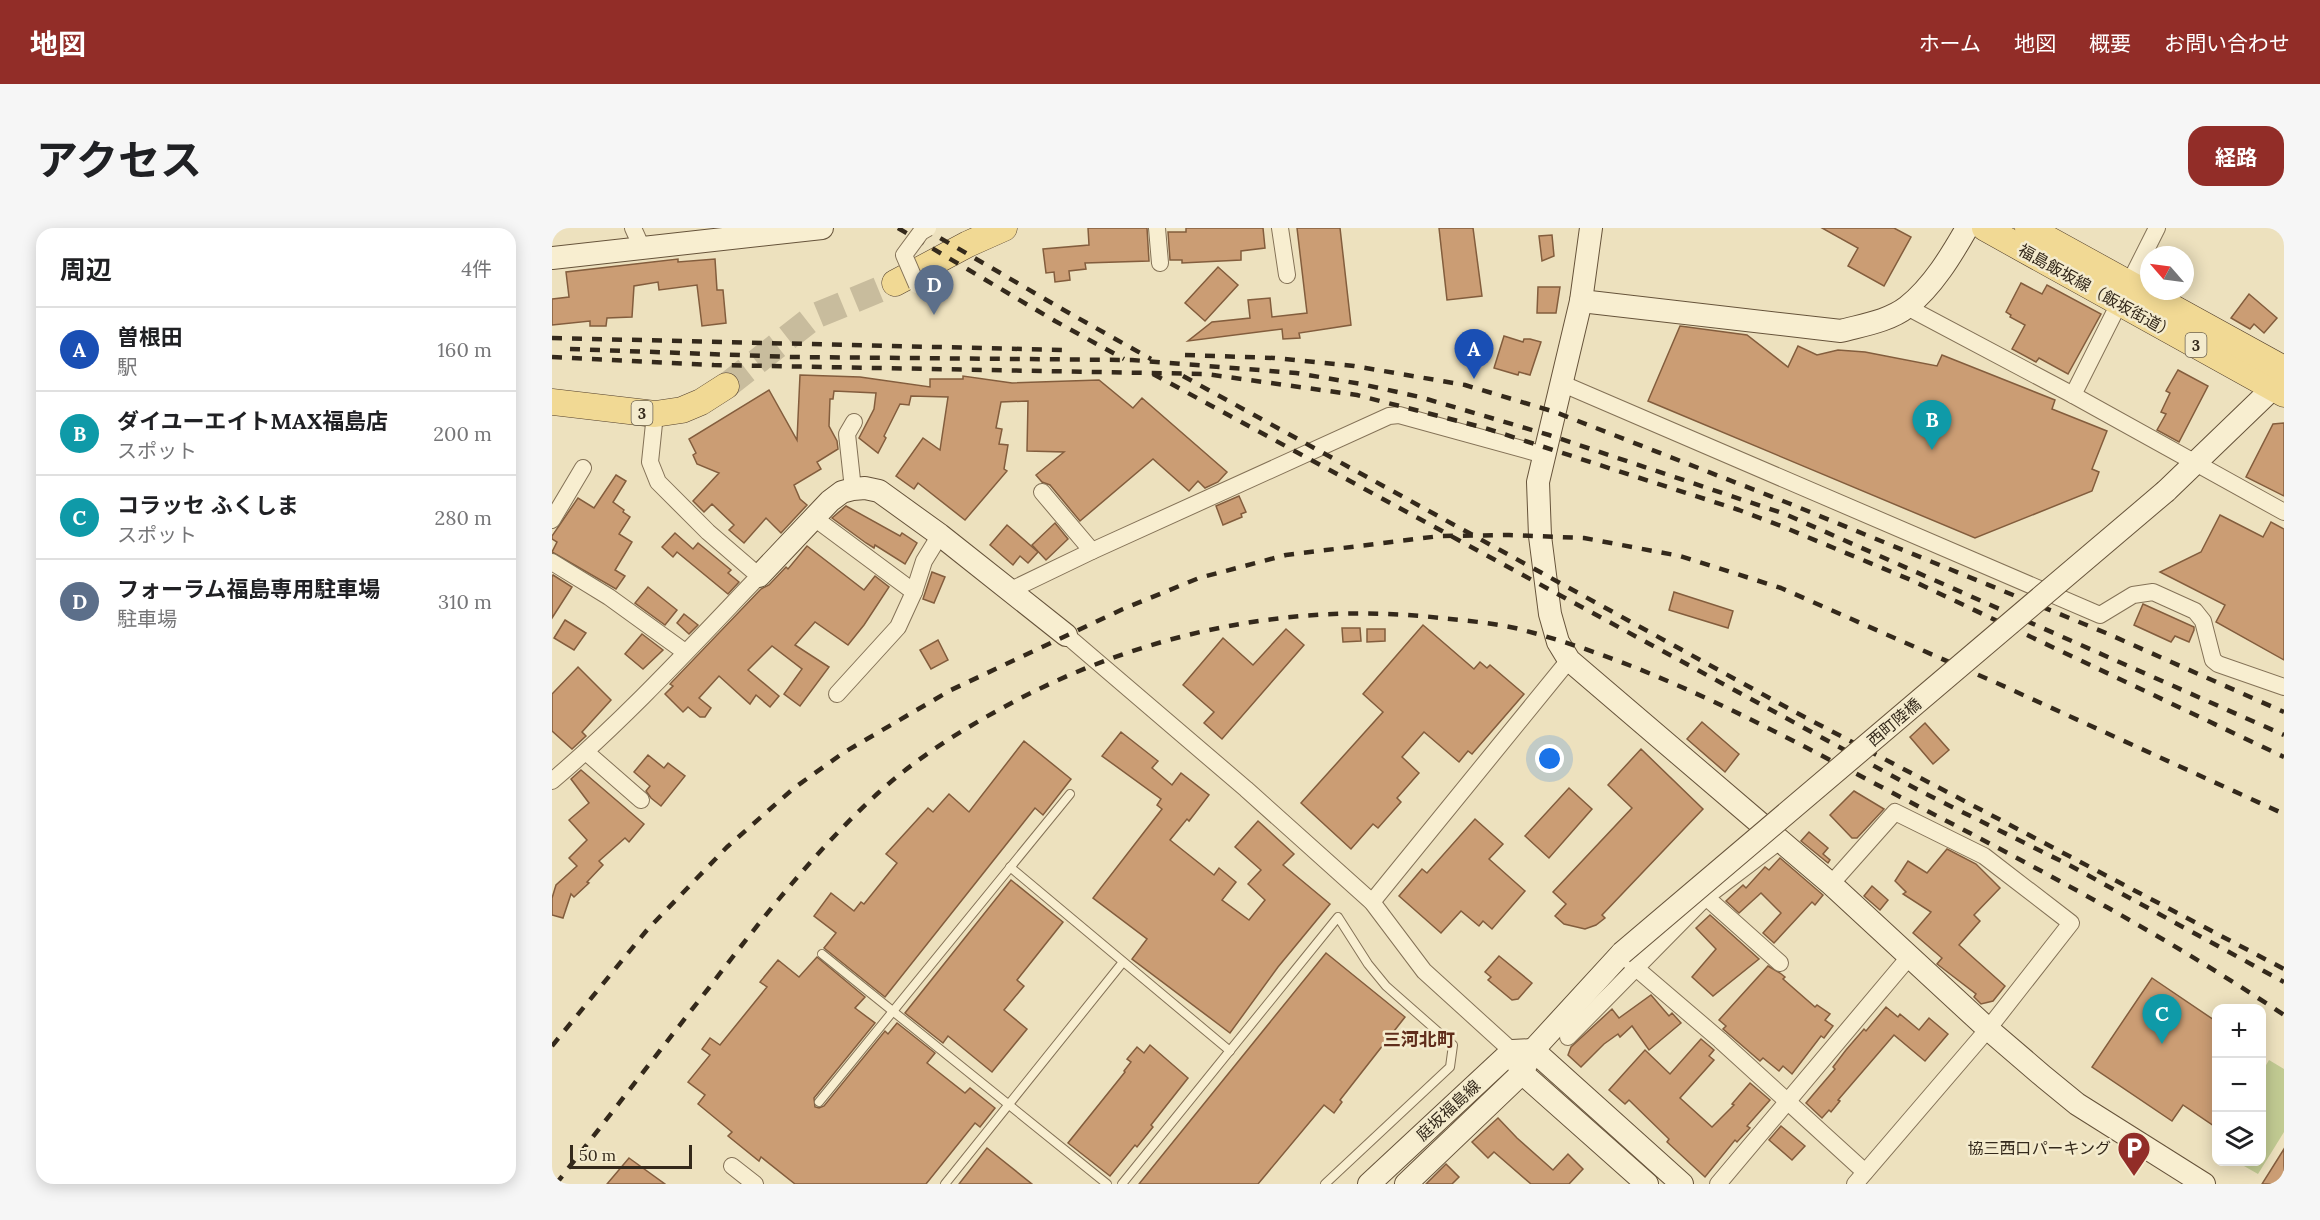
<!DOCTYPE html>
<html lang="ja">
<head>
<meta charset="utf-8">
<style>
	:root { --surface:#fff; --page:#f6f6f6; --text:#202124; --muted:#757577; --line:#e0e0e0; --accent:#922d28 }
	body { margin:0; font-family:Lora,"Noto Sans JP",serif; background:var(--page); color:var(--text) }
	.controls { position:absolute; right:18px; bottom:18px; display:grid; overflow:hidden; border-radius:12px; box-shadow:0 3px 15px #0003 }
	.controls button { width:54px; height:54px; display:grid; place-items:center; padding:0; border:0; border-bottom:2px solid var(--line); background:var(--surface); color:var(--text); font:30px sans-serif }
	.compass { position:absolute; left:1588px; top:18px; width:54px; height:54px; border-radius:50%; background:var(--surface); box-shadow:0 3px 15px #0003; rotate:298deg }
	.scale { position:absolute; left:18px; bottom:15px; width:122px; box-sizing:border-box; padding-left:6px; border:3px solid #34291b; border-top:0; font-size:16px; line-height:21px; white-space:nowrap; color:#34291b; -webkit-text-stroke:4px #f4ebcd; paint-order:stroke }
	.you { position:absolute; left:998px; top:531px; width:21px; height:21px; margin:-15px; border:4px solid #fff; border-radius:50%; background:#1a73e8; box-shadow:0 0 0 9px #1a73e833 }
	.badge { display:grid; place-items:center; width:39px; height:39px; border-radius:50%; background:var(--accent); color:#fff; font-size:20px; font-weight:700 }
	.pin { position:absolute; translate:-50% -50px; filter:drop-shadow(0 2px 3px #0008) }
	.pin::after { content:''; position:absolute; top:32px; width:21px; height:18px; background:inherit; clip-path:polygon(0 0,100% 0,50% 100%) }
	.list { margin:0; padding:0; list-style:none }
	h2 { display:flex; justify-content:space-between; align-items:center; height:78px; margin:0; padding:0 24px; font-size:26px }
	h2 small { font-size:20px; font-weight:400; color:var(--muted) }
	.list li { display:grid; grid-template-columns:39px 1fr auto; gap:18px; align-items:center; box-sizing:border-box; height:84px; padding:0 24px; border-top:2px solid var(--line) }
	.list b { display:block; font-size:22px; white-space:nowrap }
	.list p { margin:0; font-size:20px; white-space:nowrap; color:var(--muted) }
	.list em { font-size:20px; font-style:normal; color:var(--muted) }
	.icon { flex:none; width:33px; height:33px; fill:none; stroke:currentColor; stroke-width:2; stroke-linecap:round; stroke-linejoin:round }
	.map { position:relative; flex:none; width:1732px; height:956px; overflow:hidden; border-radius:18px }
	header { display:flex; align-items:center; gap:36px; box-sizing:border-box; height:84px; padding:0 30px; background:var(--accent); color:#fff }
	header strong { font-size:28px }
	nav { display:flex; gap:33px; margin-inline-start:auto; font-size:21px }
	.intro { display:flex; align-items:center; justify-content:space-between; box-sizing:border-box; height:144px; padding:0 36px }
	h1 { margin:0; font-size:42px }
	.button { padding:15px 27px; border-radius:18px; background:var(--accent); color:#fff; font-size:21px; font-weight:700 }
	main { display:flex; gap:36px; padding:0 36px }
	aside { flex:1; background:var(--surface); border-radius:18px; box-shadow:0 3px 15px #0003 }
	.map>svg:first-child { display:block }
	.green { fill:#c1ca92 }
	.building { fill:#cb9d74; stroke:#835d3d; stroke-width:1.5 }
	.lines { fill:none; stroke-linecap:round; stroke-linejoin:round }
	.primary-tunnel { stroke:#c8bc9d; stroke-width:26; stroke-dasharray:26 13; stroke-linecap:butt }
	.lane-casing { stroke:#847257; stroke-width:10 }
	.street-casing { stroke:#847257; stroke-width:18 }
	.secondary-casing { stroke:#66533a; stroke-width:24 }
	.primary-casing { stroke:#523f2c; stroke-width:27 }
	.lane { stroke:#f8eed0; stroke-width:8 }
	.street { stroke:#f8eed0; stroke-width:16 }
	.secondary { stroke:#f8eed0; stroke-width:22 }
	.primary { stroke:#f1d994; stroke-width:26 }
	.rail { stroke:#34291b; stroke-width:4.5; stroke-dasharray:10 10; stroke-linecap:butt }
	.street-bridge-casing { stroke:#847257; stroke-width:18; stroke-linecap:butt }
	.secondary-bridge-casing { stroke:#66533a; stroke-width:24; stroke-linecap:butt }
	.street-bridge { stroke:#f8eed0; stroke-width:16 }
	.secondary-bridge { stroke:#f8eed0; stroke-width:22 }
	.labels { text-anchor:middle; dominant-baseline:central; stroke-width:5; stroke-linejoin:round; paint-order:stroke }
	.shield { fill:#f4ebcd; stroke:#6e6350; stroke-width:1.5 }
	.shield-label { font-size:15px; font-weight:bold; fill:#34291b }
	.street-label { font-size:16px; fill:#34291b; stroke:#f4ebcd }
	.poi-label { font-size:16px; fill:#34291b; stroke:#f4ebcd; text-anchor:end }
	.neighbourhood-label { font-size:18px; font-weight:bold; fill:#602d1b; stroke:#f4ebcd }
</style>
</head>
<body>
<header>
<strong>地図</strong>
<nav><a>ホーム</a><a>地図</a><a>概要</a><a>お問い合わせ</a></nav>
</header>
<div class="intro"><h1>アクセス</h1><a class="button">経路</a></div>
<main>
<aside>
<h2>周辺<small>4件</small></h2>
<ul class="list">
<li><span class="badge" style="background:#1a4fb4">A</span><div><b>曽根田</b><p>駅</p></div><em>160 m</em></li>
<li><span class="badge" style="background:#0f9aa8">B</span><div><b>ダイユーエイトMAX福島店</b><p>スポット</p></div><em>200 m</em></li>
<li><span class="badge" style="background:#0f9aa8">C</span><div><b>コラッセ ふくしま</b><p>スポット</p></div><em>280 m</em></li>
<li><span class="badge" style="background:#5c6f8a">D</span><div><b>フォーラム福島専用駐車場</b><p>駐車場</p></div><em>310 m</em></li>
</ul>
</aside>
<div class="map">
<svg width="1732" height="956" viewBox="0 0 1732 956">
	<rect width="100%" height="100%" fill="#ede1be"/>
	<!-- green -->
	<polygon class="green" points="1717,832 1732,841 1732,904 1706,946 1685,934 1710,934 1710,844"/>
	<!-- building -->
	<g class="building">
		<polygon points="536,0 595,0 597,33 533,35 534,41 517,43 518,52 503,54 502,44 494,45 491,21 537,17"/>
		<polygon points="634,0 711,0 713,20 689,23 689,32 630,35 630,32 618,32 616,4 634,4"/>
		<polygon points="745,0 788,0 799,97 747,105 748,110 731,111 730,101 636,113 660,94 698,90 696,72 718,70 720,89 755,85"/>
		<polygon points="887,0 921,0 930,68 895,72"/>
		<polygon points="1270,0 1342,0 1359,9 1332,58 1296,38 1306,20"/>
		<polygon points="1000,7 1002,28 990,33 987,8"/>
		<polygon points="126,31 126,34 163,31 165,62 171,62 174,95 150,98 145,57 107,62 106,54 82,58 80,89 55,90 54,98 38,98 38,93 0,97 0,71 17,69 14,44"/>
		<polygon points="666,39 686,57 653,93 633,75"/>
		<polygon points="1469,55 1490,66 1495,57 1549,86 1516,146 1487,130 1484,134 1460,121 1473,97 1458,89 1459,87 1454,84"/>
		<polygon points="986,59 1008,59 1004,85 985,85"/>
		<polygon points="1697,66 1725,90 1712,105 1702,96 1698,101 1679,90"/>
		<polygon points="1128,98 1195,107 1236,139 1246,118 1265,127 1286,122 1313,124 1385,138 1390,127 1503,172 1500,181 1555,203 1540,241 1547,244 1540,263 1423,310 1096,173"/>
		<polygon points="952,108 971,114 972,111 978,111 989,114 978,147 967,144 966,147 942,140"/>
		<polygon points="1626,142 1656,158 1627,214 1605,202 1614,186 1609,184 1618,165 1614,163"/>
		<polygon points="248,147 308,149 378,159 378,151 411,151 411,148 460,155 547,152 581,180 590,170 675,244 666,254 653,260 646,253 637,263 601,231 528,293 498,257 490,254 484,247 512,224 475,223 476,173 449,174 444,200 450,201 447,216 456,217 452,241 455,243 413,292 366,255 362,261 344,248 371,210 388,222 396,169 359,168 357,177 348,176 332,208 334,210 326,225 307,210 322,181 324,165 282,163 281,171 278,171 277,198 285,213 286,221 265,234 269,241 242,257 248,271 255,277 229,305 214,290 192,315 177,302 182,297 160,276 152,284 141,273 167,245 145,236 141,227 144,225 137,211 217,162 245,212"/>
		<polygon points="1732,195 1732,268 1694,249 1721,196"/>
		<polygon points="64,247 74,253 61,274 72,282 71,284 78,289 67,306 80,314 63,342 73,348 64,361 0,324 5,314 0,311 0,308 26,270 42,280"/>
		<polygon points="687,268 694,284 689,286 690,289 671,297 664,278"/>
		<polygon points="294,278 348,308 350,305 365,315 353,336 323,317 322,320 314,315 280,290"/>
		<polygon points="1668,287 1711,309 1719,294 1732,301 1732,432 1664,394 1673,377 1608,344 1649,324"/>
		<polygon points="503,295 516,311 494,332 480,317"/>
		<polygon points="455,297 486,324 476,335 468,328 461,337 438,317"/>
		<polygon points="123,305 141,321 146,315 179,342 176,345 187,354 176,366 125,324 121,329 110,319"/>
		<polygon points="255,318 312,362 323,348 337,359 312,397 296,417 263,394 243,417 277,439 248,478 232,466 250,441 220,418 196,442 227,468 218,479 204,467 198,476 167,448 147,470 159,480 153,489 148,489 136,479 131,484 113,466 121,458 118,456 209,361 217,357 234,339 236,341"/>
		<polygon points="380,344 393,349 382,375 371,371"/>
		<polygon points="1,347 20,359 0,390 0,349"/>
		<polygon points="96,359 125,382 113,397 83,375"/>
		<polygon points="1122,364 1181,383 1176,400 1117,382"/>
		<polygon points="1591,376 1642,399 1642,402 1637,414 1623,408 1619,414 1582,397"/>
		<polygon points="132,386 146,397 137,406 125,395"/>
		<polygon points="13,392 34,405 22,422 2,410"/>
		<polygon points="871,397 922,441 928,434 935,440 938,437 972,466 920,526 916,523 907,534 872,504 850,529 867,545 845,570 849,574 826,600 821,596 799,621 749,575 831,484 811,466"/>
		<polygon points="790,400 808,400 809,413 791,414"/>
		<polygon points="734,401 752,417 670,511 652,495 662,484 631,457 671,410 701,437"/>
		<polygon points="815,401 833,401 833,413 815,414"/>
		<polygon points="90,406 111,422 91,441 73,426"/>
		<polygon points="386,412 396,432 379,441 368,422"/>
		<polygon points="26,439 59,472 30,504 34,508 20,521 0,503 0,466"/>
		<polygon points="1150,494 1187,526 1173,544 1135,511"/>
		<polygon points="1373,495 1397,522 1381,536 1358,509"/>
		<polygon points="569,504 606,533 600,540 620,557 629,545 657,567 637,593 635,591 618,612 662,647 667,640 684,654 670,672 697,692 713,672 696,656 709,642 683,619 706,593 742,626 731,637 778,676 726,739 678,805 580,731 595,711 541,670 610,581 605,577 609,571 550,528"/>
		<polygon points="472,513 519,551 491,587 483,580 333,769 272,720 284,705 262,688 279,665 302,683 309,674 312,676 345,635 334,626 376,580 381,584 397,566 417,584"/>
		<polygon points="1089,521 1151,581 1050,687 1053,690 1044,697 1033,701 1012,696 1003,688 1014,676 1001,664 1080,580 1056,557"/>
		<polygon points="96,527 112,540 116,535 133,548 109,578 99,570 94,563 98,558 82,544"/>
		<polygon points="29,542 92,596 77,614 73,610 47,633 51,637 35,654 37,655 22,669 19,666 11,690 0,687 0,670 4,657 25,638 17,630 35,612 17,592 37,575 19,551"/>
		<polygon points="1017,560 1040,581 997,630 973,608"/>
		<polygon points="1302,563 1332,581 1305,610 1300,610 1278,587"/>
		<polygon points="923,591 951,616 937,631 973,663 940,701 931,693 927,698 909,683 889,705 847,668 870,641 875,645"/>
		<polygon points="1257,604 1276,620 1271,626 1278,632 1276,635 1249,613"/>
		<polygon points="1395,621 1424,636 1448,660 1422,687 1428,693 1407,717 1453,758 1441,773 1429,776 1422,769 1424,766 1385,736 1390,730 1361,705 1379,684 1351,666 1354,664 1343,653 1356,633 1375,645"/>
		<polygon points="1228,630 1271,667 1263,677 1260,674 1222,715 1211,705 1229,685 1209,665 1187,685 1174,673 1191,657 1194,660 1213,639 1217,642"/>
		<polygon points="459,652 511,694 465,752 472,758 452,782 475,801 440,844 396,808 391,815 353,785"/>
		<polygon points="1320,658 1336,672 1328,682 1312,668"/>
		<polygon points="1158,687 1207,731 1161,768 1140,749 1164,721 1144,700"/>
		<polygon points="774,725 853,789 788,872 790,874 782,885 772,877 706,956 587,956"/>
		<polygon points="947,728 980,755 966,771 960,772 936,752 939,749 933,744"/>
		<polygon points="265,729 313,769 303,780 323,795 262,870 263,879 267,880 272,878 333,803 336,806 345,795 383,825 375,835 413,865 418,860 443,880 428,899 423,895 374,956 243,956 209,929 207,933 176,908 180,904 146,876 153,867 136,854 158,827 150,821 158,810 168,817 215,759 208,754 226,732 247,749"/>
		<polygon points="1216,738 1228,745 1233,749 1231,751 1263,779 1265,777 1278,786 1273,792 1281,798 1272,810 1269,808 1240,846 1231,838 1227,843 1211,830 1208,833 1171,801 1174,798 1167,792"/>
		<polygon points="1600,750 1665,794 1665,900 1631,877 1620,893 1540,839"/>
		<polygon points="1099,767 1117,788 1120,785 1129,795 1097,822 1080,798 1068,809 1066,806 1052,816 1029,839 1016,827 1019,819 1060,781 1067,790"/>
		<polygon points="1334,779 1346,789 1348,786 1367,802 1377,790 1396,806 1373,833 1342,807 1286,872 1288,873 1279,884 1277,882 1270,890 1254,875 1283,841 1281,839 1294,822 1312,801 1314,803"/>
		<polygon points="1149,811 1162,822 1157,828 1162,832 1128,870 1160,899 1182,877 1180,876 1198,855 1218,872 1195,898 1198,900 1185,914 1183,912 1153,949 1115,914 1117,911 1077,872 1073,876 1057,862 1093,822 1118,846"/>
		<polygon points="598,817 636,850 599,897 601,899 585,919 583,917 558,948 516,915 573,844 572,843 579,834 575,831 585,819 592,825"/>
		<polygon points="946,890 965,910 1001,942 1016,926 1031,941 1017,956 979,956 942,924 936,930 920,914"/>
		<polygon points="1229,898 1253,918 1240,932 1217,912"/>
		<polygon points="435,920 480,956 407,956"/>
		<polygon points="1732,921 1732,956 1710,956"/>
		<polygon points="77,930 113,956 55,956"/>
		<polygon points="894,936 907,949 900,956 874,956"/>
	</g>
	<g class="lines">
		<!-- primary-tunnel -->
		<polyline class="primary-tunnel" points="174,158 263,88 343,55"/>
		<defs>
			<g id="lane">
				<polyline points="458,639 678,823"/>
				<polyline points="270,726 555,956"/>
				<polyline points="267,874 518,566"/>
				<polyline points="393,956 571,734"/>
				<polyline points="570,956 786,689 816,736 834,758 901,817 898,839 773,956"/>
			</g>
			<g id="street">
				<polyline points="81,0 90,20"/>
				<polyline points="605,0 608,35"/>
				<polyline points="728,0 735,47"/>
				<polyline points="1355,79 1521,167 1732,284"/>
				<polyline points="1011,156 1548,387 1581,367 1601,364 1643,383 1651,393 1661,432 1666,436 1732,459"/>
				<polyline points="1521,167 1605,0"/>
				<polyline points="301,261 295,206 302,194"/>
				<polyline points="490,264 540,323"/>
				<polyline points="261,289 362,364"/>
				<polyline points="0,292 31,240"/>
				<polyline points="0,334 57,369 133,424"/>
				<polyline points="459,362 540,323 837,188 847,187 992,227"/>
				<polyline points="514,407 694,561 820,674 872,743 960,823"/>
				<polyline points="285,466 346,399 362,364 372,333 388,307"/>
				<polyline points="34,524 89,572"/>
				<path d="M0,553C74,490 140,418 207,348L156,304L106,254L98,234L103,186"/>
				<polyline points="1279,656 1343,584 1432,628 1519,695 1436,801 1303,956"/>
				<polyline points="1154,669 1228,735"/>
				<polyline points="820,674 1017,432"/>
				<polyline points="1070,725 1085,741 1168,812 1313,944"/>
				<polyline points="1016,809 1154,669 1229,612"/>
				<polyline points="180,938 203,956"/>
				<polyline points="1166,956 1358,728"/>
			</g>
			<g id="secondary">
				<polyline points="1039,0 1029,73 986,254 988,308 998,386 1006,414 1017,432 1279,656 1436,801 1492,849 1525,876 1652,956"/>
				<polyline points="0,30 270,0"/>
				<path d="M1029,73L1289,103C1311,97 1337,93 1355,79C1381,58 1399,28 1415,0"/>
				<polyline points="1614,263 1721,160 1728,146"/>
				<polyline points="207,348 278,273 290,264 301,261 313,260 327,263 388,307 514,407"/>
				<polyline points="981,822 1130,956"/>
				<polyline points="964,832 970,845 1095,956"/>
				<polyline points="817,956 960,823 981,822"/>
				<polyline points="854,956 970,845 981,822 1070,725"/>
			</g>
			<g id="primary">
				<polyline points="1433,0 1732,166"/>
				<polyline points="1476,0 1732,141"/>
				<polyline points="343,55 416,16 452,0"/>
				<polyline points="0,174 103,186 130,182 149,174 174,158"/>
			</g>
		</defs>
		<!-- lane casing -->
		<use href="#lane" class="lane-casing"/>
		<!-- street casing -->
		<use href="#street" class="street-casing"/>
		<!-- secondary casing -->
		<use href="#secondary" class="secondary-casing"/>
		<!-- primary casing -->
		<use href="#primary" class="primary-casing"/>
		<!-- lane -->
		<use href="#lane" class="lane"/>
		<!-- street -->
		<use href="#street" class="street"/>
		<!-- secondary -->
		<use href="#secondary" class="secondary"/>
		<!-- primary -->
		<use href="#primary" class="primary"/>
		<!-- rail -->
		<g class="rail">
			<polyline points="346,0 503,93 572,131"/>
			<polyline points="371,0 510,81 599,131"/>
			<polyline points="0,110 513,122"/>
			<polyline points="18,121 241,129 580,132 744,145 809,156 868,169 997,207 1233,286 1732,507"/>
			<polyline points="633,127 722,130 802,138 913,157 1003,184 1236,275 1554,405 1732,484"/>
			<polyline points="0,129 162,137 654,146 805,167 933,200 1187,282 1229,298 1359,352 1732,529"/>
			<polyline points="601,146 1370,564 1517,637 1732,754"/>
			<polyline points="631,148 1243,484 1732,741"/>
			<polyline points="0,818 95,702 175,619 242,560 291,525 399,462 571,381 647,350 734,327 888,308 957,307 1032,310 1128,328 1229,360 1447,456 1732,586"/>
			<path d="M4,956C55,891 105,826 156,761C208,693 262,624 325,566C360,534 401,507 443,484C578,408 734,372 889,390C916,393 945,395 971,402C1109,439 1230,507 1356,573C1484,639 1612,707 1732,787"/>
		</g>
		<defs>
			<polyline id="street-bridge" points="365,57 352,27 369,4 376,0"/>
			<polyline id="secondary-bridge" points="1070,725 1614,263"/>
		</defs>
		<!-- street-bridge casing -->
		<use href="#street-bridge" class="street-bridge-casing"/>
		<!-- secondary-bridge casing -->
		<use href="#secondary-bridge" class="secondary-bridge-casing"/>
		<!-- street-bridge -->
		<use href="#street-bridge" class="street-bridge"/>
		<!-- secondary-bridge -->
		<use href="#secondary-bridge" class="secondary-bridge"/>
	</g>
	<!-- icons -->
	<defs>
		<symbol id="parking-pin" viewBox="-11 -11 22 30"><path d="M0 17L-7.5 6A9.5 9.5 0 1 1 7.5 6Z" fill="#922d28" stroke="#f4ebcd"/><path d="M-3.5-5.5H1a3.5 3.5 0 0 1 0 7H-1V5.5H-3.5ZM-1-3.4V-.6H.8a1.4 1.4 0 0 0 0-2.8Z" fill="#fff"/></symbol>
	</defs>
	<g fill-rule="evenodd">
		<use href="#parking-pin" x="1563" y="901" width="38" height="52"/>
	</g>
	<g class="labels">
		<!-- shield labels -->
		<g class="shield">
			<rect x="1633.5" y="105" width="21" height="24" rx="4.5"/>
			<rect x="79.5" y="173" width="21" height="24" rx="4.5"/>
		</g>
		<g class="shield-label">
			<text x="1644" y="117">3</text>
			<text x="90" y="185">3</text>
		</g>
		<!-- street labels -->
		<g class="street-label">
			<text transform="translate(1545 63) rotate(29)">福島飯坂線（飯坂街道）</text>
			<text transform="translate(1342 494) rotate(-40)">西町陸橋</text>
			<text transform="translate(896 882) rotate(-43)">庭坂福島線</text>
		</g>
		<!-- poi labels -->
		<g class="poi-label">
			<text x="1559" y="920">協三西口パーキング</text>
		</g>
		<!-- neighbourhood labels -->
		<g class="neighbourhood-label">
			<text x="867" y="811">三河北町</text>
		</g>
	</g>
</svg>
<div class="controls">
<button>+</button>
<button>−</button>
<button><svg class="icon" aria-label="layers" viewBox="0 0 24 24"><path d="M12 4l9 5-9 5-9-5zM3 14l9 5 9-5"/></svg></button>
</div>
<svg class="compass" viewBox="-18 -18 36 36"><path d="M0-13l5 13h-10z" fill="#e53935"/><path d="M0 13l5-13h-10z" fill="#757577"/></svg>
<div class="scale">50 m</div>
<div class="you"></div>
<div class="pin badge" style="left:922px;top:151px;background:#1a4fb4">A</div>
<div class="pin badge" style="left:1380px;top:222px;background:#0f9aa8">B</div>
<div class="pin badge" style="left:1610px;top:816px;background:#0f9aa8">C</div>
<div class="pin badge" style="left:382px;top:87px;background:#5c6f8a">D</div>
</div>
</main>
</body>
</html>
